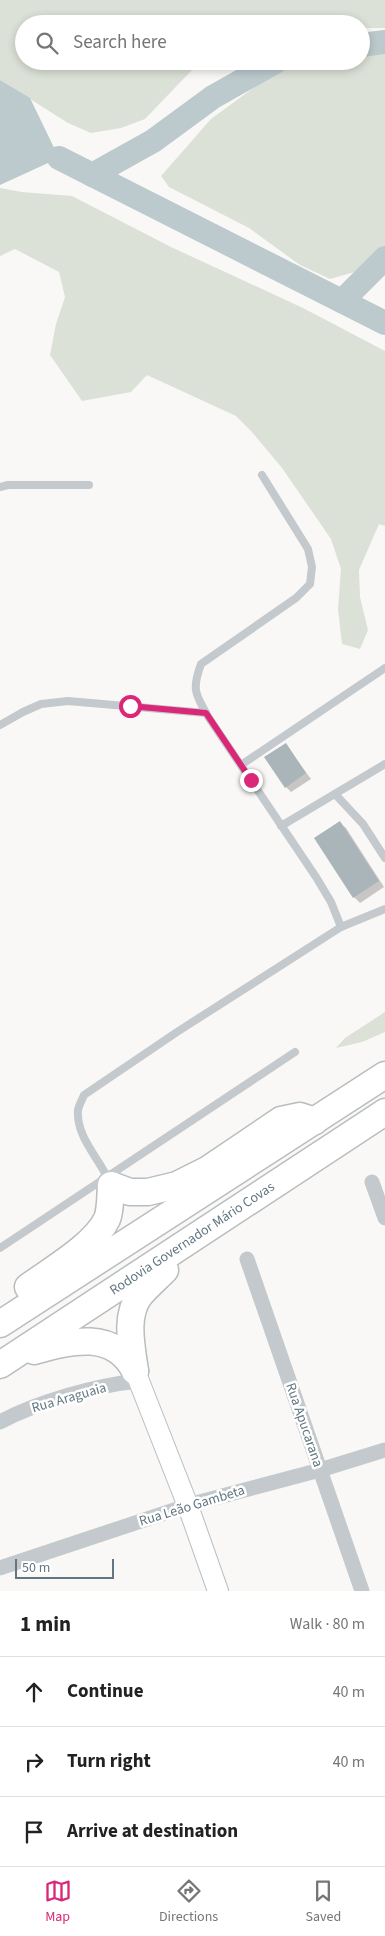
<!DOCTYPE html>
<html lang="en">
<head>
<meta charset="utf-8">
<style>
	:root { --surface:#fff; --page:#f6f6f6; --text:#222; --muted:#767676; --line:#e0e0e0; --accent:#db2777 }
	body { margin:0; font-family:"Source Sans 3",sans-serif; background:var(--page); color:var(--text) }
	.scale { position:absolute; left:15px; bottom:12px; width:99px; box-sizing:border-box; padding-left:5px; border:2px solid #627782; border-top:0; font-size:14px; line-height:18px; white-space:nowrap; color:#627782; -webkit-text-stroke:4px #fff; paint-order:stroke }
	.stop { position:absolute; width:15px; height:15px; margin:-11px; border:4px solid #db2777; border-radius:50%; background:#fff }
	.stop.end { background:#db2777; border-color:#fff; box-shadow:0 1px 5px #0008 }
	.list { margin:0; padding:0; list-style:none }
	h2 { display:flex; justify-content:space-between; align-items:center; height:65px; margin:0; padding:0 20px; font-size:21px }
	h2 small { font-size:16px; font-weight:400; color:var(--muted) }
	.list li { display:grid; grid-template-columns:32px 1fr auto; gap:15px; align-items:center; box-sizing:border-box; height:70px; padding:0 20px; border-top:1px solid var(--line) }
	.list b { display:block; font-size:19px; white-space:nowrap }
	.list em { font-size:16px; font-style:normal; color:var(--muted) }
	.icon { flex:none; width:28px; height:28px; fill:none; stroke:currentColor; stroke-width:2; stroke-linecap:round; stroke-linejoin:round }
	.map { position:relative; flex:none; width:385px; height:1591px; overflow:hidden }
	.search { position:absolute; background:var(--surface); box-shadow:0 2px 8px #0003; left:15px; right:15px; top:15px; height:55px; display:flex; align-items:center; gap:12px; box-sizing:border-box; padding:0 18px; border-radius:28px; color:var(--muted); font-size:19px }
	.sheet { height:275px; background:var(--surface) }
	nav { display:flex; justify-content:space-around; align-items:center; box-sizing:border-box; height:70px; border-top:1px solid var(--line); background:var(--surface); font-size:14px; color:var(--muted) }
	nav a { display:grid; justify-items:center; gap:2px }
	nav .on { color:var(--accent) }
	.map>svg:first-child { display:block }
	.green { fill:#dbe1d7 }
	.water { fill:#bccacd }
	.shadow { fill:#0003 }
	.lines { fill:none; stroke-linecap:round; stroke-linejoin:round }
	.river { stroke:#bccacd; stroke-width:24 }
	.building { fill:#aab5b9 }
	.secondary-casing { stroke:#b8bec2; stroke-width:22 }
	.highway-casing { stroke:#b8bdbf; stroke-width:29 }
	.lane { stroke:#c3c9cc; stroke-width:8 }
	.street { stroke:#c3c9cc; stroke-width:15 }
	.secondary { stroke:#fff; stroke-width:20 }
	.highway { stroke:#fff; stroke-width:26 }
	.route { stroke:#db2777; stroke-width:6 }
	.labels { text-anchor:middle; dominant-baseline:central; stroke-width:5; stroke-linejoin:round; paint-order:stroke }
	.street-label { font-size:14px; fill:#627782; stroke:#fff }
</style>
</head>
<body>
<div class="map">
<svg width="385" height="1591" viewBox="0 0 385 1591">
	<rect width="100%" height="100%" fill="#f9f8f6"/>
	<!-- green -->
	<g class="green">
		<polygon points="0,0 385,0 385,28 361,28 361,24 24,24 24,61 214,61 192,70 145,119 121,128 91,133 68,123 0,80"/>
		<polygon points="385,49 385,249 365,269 330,279 300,265 249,228 169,187 161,176 211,119 278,70 303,61 361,61 361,51"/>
		<polygon points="0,188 22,192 72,196 171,247 303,308 385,351 385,526 379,524 359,570 360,597 368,630 360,649 342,644 338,609 341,569 331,539 282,468 251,431 236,416 147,375 131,392 82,401 50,355 56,324 65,297 59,272 15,249 0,256"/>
		<polygon points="385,1012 385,1032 362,1042 336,1048 345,1038"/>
	</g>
	<!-- water -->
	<polygon class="water" points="0,80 30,98 59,158 0,185"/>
	<!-- shadow -->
	<g class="shadow">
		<polygon points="285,744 311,779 291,792 286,787"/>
		<polygon points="340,823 346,828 384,887 360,903 354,897"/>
	</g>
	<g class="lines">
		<!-- river -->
		<g class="river">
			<polyline points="361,45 385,42"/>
			<polyline points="59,158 385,323"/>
			<polyline points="92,175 153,141 213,97 277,61"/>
			<polyline points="342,301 385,258"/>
		</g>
	</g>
	<!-- building -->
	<g class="building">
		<polygon points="286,743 306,773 285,788 264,757"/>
		<polygon points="340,821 379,881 353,898 314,838"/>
	</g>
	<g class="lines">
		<defs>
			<polyline id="secondary" points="135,1371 188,1506 218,1591"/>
			<g id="highway">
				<path d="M28,1287C51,1270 95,1245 107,1219C111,1209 110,1196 111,1185L130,1192H148L177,1185L207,1170L281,1120L300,1116L315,1121"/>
				<polyline points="0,1324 385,1075"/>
				<path d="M34,1351C70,1341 114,1329 135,1371"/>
				<path id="s1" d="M0,1365L385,1112"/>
				<path d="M135,1371C132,1348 124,1316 140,1295C148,1286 157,1278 165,1270"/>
			</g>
		</defs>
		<!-- secondary casing -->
		<use href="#secondary" class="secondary-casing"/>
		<!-- highway casing -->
		<use href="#highway" class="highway-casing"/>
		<!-- lane -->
		<g class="lane">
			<polyline points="0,487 8,485 89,485"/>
			<polyline points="0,725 23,712 41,704 68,701 206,713"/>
			<polyline points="241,765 385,668"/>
			<polyline points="335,794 363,824 385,858"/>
			<polyline points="281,826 385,764"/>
			<polyline points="341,927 385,909"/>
			<path d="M109,1181C99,1158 76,1137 78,1110C79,1105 82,1100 84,1095L177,1032L341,927L331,902L316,877L209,718C196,695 191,691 201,664L296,598L310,584L312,567L308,549L262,475"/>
			<polyline points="0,1248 295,1052"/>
		</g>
		<!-- street -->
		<g class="street">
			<polyline points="372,1182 385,1218"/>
			<polyline points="247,1259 362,1591"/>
			<path d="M0,1422C37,1402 97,1385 139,1381"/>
			<polyline points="0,1568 192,1504 320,1470 385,1450"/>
		</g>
		<!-- secondary -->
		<use href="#secondary" class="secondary"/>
		<!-- highway -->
		<use href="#highway" class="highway"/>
	</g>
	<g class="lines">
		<!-- route -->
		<polyline class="route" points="130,706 206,713 251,780"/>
	</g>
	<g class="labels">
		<!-- street labels -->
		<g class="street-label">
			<text stroke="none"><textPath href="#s1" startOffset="230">Rodovia Governador Mário Covas</textPath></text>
			<text transform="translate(69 1398) rotate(-16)">Rua Araguaia</text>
			<text transform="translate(304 1425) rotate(71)">Rua Apucarana</text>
			<text transform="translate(192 1506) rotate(-17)">Rua Leão Gambeta</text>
		</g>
	</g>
</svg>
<div class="scale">50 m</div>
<div class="stop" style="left:130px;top:706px"></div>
<div class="stop end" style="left:251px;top:780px"></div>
<div class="search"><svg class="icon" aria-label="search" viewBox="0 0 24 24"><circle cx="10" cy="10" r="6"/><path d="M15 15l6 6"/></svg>Search here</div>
</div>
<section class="sheet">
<h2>1 min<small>Walk · 80 m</small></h2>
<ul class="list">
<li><svg class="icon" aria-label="ahead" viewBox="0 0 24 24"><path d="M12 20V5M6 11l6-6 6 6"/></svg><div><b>Continue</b></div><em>40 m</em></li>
<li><svg class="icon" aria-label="right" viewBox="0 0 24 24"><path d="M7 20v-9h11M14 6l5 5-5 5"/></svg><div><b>Turn right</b></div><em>40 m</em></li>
<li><svg class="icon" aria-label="arrive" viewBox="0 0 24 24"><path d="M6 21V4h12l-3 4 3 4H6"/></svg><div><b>Arrive at destination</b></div></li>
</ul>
</section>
<nav>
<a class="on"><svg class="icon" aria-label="map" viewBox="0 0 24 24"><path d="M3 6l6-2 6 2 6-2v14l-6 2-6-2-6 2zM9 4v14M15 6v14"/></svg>Map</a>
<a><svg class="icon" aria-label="directions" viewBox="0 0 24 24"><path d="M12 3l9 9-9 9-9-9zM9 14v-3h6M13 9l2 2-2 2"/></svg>Directions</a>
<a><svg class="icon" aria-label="saved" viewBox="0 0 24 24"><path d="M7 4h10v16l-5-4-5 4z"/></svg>Saved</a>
</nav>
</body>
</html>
